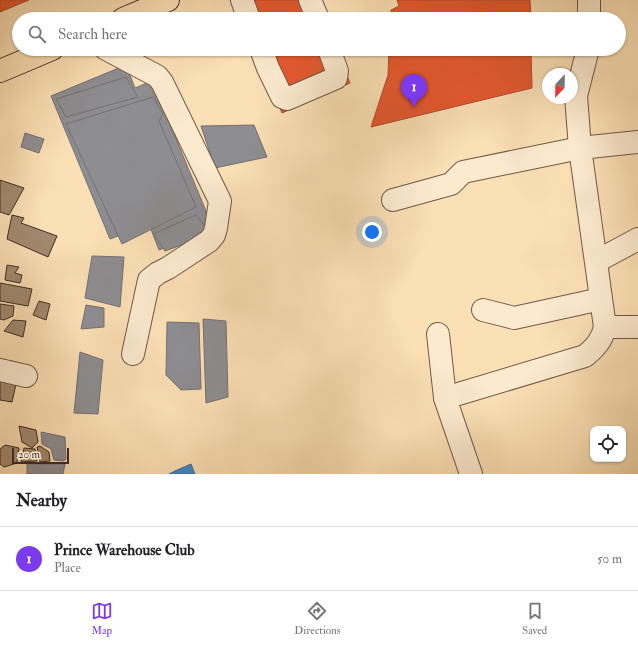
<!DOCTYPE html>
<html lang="en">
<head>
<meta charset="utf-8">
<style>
	:root { --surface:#fff; --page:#f6f6f6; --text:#202124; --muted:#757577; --line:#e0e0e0; --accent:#7c3aed }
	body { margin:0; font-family:"IM FELL Double Pica",serif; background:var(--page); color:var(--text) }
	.controls { position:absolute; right:12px; bottom:12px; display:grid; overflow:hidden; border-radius:8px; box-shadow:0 1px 3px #0004 }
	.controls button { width:36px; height:36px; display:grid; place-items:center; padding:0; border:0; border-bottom:1px solid var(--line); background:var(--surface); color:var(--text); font:20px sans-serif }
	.compass { position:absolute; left:542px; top:68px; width:36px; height:36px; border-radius:50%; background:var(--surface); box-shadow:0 1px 3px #0004; rotate:202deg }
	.scale { position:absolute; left:12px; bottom:10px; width:57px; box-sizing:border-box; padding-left:4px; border:2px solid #422c24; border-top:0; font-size:11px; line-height:14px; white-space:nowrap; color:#422c24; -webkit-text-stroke:3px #fceacf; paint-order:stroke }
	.you { position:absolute; left:372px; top:232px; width:14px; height:14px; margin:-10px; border:3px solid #fff; border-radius:50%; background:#1a73e8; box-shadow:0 0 0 6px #1a73e833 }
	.badge { display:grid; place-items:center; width:26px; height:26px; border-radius:50%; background:var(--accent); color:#fff; font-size:13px; font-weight:700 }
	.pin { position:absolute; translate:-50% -33px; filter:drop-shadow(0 1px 2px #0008) }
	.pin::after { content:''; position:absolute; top:21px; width:14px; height:12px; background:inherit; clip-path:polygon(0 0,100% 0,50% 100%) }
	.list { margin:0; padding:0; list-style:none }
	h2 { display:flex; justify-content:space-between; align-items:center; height:52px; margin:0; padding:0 16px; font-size:17px }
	h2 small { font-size:13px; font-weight:400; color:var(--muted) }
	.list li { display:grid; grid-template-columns:26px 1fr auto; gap:12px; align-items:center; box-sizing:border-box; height:64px; padding:0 16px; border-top:1px solid var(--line) }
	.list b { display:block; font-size:15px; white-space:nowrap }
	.list p { margin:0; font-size:13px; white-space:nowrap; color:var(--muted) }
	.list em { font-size:13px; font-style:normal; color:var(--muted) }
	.icon { flex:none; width:22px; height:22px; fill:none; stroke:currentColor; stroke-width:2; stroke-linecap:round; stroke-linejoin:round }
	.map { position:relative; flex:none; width:638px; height:474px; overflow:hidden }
	.search { position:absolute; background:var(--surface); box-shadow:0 1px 3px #0004; left:12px; right:12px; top:12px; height:44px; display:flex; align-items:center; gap:10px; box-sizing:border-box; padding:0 14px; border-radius:22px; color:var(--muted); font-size:15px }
	.sheet { height:116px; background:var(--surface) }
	nav { display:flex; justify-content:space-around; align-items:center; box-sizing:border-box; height:56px; border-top:1px solid var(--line); background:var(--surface); font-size:11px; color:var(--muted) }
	nav a { display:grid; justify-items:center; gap:2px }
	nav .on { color:var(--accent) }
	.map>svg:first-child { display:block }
	.shops { fill:#e4572e; stroke:#b34a2b }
	.schools { fill:#3f88c5; stroke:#406c95 }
	.industry { fill:#8d8d92; stroke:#767071 }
	.building { fill:#a2896f; stroke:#422c24 }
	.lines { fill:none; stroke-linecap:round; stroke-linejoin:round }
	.minor-casing { stroke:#705948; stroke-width:24 }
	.major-casing { stroke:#422c24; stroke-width:24 }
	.minor { stroke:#fceacf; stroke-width:22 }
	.major { stroke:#fbdfb5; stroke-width:22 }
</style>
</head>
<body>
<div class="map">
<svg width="638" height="474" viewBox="0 0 638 474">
	<rect width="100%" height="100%" fill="#fbdfb5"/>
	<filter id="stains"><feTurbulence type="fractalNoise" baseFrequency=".005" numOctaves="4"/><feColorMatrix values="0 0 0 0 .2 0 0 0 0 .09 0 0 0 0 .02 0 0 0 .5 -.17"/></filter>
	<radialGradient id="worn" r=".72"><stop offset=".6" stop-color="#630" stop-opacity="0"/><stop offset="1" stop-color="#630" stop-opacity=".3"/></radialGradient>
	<!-- shops -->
	<g class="shops">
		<polygon points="0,0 29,0 0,12"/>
		<polygon points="234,0 317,0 325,19 242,19"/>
		<polygon points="397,0 530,0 531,19 391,19 391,10 399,6"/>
		<polygon points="304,12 307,19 289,19"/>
		<polygon points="255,49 336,49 350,83 282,113"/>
		<polygon points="272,49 321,49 337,86 288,91"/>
		<polygon points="389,49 531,49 532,88 371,127 388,75"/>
	</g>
	<!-- schools -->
	<polygon class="schools" points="191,464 195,474 169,474 175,471"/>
	<!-- industry -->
	<g class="industry">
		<polygon points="126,65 135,88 152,81 213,228 159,250 149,224 110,239 51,96"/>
		<polygon points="126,77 138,97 66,117 56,99"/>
		<polygon points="153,97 163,114 159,121 196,207 122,244 66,124"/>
		<polygon points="254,125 267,157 215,168 201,126"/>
		<polygon points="25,133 44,139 39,153 21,147"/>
		<polygon points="196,215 211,234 165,251 153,234"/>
		<polygon points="92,256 124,257 120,307 85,298"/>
		<polygon points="86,305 104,308 104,327 81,329"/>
		<polygon points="203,319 226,321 228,397 206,403"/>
		<polygon points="167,322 199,323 201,389 181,390 166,375"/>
		<polygon points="80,352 103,360 98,414 74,413"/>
		<polygon points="41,432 65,437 66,459 64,461 54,460 51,449 42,444"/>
		<polygon points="27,464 65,464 63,474 27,474"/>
	</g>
	<!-- building -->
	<g class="building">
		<polygon points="0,180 24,188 9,215 0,212"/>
		<polygon points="12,215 24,218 21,223 57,236 48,257 7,239"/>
		<polygon points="7,265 19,267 15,273 22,275 20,283 5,280"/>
		<polygon points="0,283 32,289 28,306 0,301"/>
		<polygon points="39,301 50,304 46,320 33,315"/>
		<polygon points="0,304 14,306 13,316 4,320 0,319"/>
		<polygon points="13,320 26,321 23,337 4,331"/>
		<polygon points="0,371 18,375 12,402 0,400"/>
		<polygon points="19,426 36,430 38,442 32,448 22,442"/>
		<polygon points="5,445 19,448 17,463 4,467 0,464 0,449"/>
		<polygon points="40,446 49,452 50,461 40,462 37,447"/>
		<polygon points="24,448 35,449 37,461 21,462"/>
	</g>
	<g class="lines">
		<defs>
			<g id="minor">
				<polyline points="242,0 249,19"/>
				<polyline points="310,0 318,19"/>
				<polyline points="589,19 589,0"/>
				<polyline points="106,49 157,76 162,82 220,201 216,228 214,235 209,241 168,268 158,273 149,280 133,354"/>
				<polyline points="261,49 268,68 282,97 287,99 336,78 337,71 329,49"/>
				<polyline points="393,200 451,184 463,172 580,148 638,142"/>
				<polyline points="597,261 638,239"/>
				<polyline points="483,310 514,318 601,299"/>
				<polyline points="605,327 638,327"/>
				<polyline points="438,334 445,398 471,474"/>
				<polyline points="0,370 26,376"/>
				<path d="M445,398L585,356C596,347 602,340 605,327L580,148L576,96L588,49"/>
			</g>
			<g id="major">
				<polyline points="123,19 168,0"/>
				<polyline points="0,71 52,49"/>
			</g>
		</defs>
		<!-- minor casing -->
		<use href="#minor" class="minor-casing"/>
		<!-- major casing -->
		<use href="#major" class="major-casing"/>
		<!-- minor -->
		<use href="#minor" class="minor"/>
		<!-- major -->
		<use href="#major" class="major"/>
	</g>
	<rect width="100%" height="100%" filter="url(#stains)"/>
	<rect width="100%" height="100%" fill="url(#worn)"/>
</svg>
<div class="controls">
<button><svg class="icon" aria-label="locate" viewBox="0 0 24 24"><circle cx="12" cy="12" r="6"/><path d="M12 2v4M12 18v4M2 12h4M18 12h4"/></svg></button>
</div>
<svg class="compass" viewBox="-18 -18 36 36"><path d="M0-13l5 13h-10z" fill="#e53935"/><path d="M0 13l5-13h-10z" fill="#757577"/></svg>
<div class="scale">20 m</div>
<div class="you"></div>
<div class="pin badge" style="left:414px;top:107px">1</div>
<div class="search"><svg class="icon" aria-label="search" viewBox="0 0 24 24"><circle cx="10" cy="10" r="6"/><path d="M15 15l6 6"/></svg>Search here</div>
</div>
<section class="sheet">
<h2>Nearby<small></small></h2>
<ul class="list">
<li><span class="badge">1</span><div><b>Prince Warehouse Club</b><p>Place</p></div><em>50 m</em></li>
</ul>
</section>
<nav>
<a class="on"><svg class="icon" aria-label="map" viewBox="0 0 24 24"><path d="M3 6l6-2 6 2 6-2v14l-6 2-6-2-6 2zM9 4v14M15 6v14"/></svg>Map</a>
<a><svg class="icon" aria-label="directions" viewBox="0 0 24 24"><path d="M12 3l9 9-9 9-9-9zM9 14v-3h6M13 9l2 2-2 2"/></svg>Directions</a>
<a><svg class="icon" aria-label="saved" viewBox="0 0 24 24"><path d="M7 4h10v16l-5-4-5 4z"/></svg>Saved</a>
</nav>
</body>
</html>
